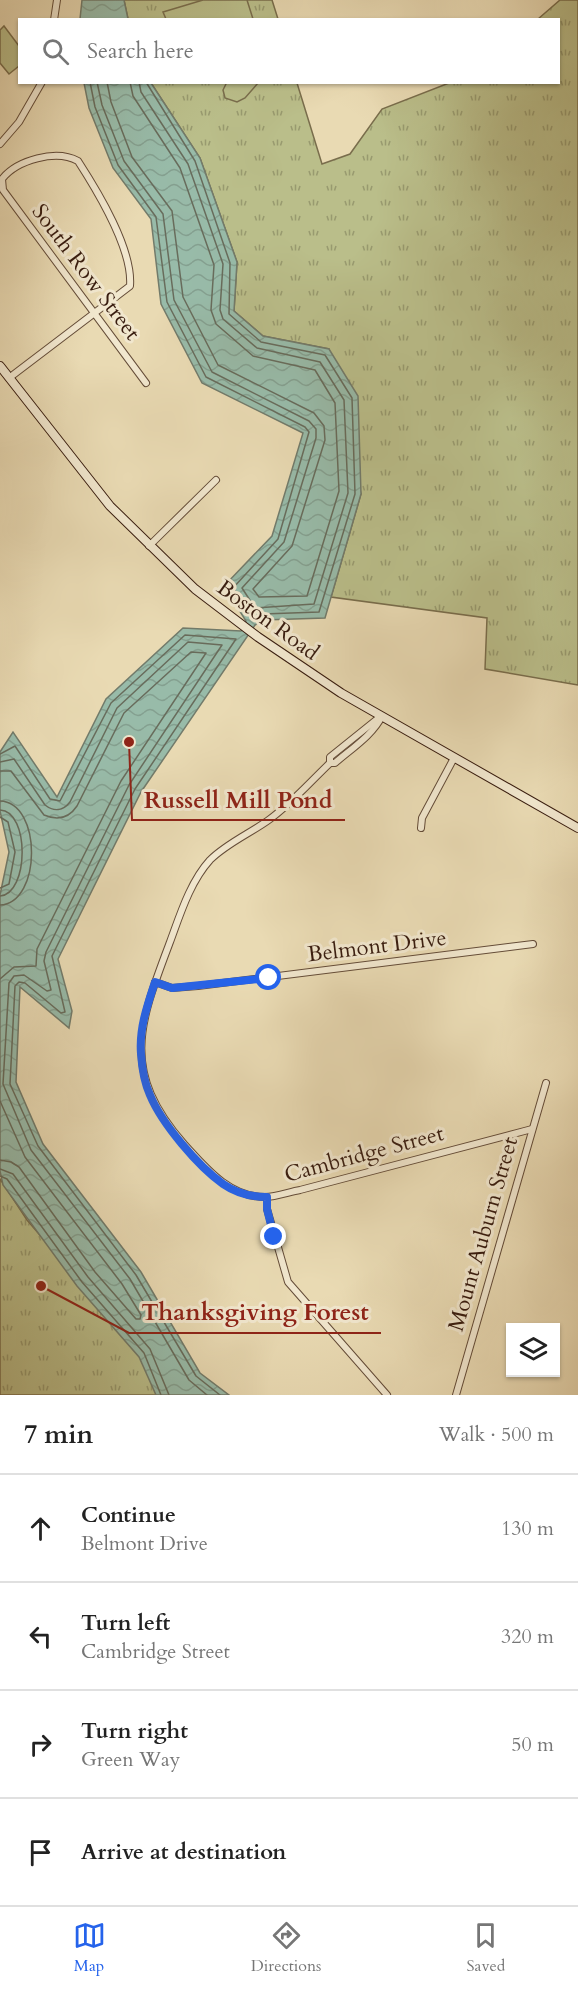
<!DOCTYPE html>
<html lang="en">
<head>
<meta charset="utf-8">
<style>
	:root { --surface:#fff; --page:#f2f2f2; --text:#222; --muted:#767676; --line:#e0e0e0; --accent:#2563eb }
	body { margin:0; font-family:Cardo,serif; background:var(--page); color:var(--text) }
	.controls { position:absolute; right:18px; bottom:18px; display:grid; overflow:hidden; border-radius:0px; box-shadow:0 2px 4px #0004 }
	.controls button { width:54px; height:54px; display:grid; place-items:center; padding:0; border:0; border-bottom:2px solid var(--line); background:var(--surface); color:var(--text); font:30px sans-serif }
	.stop { position:absolute; width:18px; height:18px; margin:-14px; border:4px solid #2563eb; border-radius:50%; background:#fff }
	.stop.end { background:#2563eb; border-color:#fff; box-shadow:0 2px 6px #0008 }
	.list { margin:0; padding:0; list-style:none }
	h2 { display:flex; justify-content:space-between; align-items:center; height:78px; margin:0; padding:0 24px; font-size:26px }
	h2 small { font-size:20px; font-weight:400; color:var(--muted) }
	.list li { display:grid; grid-template-columns:39px 1fr auto; gap:18px; align-items:center; box-sizing:border-box; height:108px; padding:0 24px; border-top:2px solid var(--line) }
	.list b { display:block; font-size:22px; white-space:nowrap }
	.list p { margin:0; font-size:20px; white-space:nowrap; color:var(--muted) }
	.list em { font-size:20px; font-style:normal; color:var(--muted) }
	.icon { flex:none; width:33px; height:33px; fill:none; stroke:currentColor; stroke-width:2; stroke-linecap:round; stroke-linejoin:round }
	.map { position:relative; flex:none; width:578px; height:1395px; overflow:hidden }
	.search { position:absolute; background:var(--surface); box-shadow:0 2px 4px #0004; left:18px; right:18px; top:18px; height:66px; display:flex; align-items:center; gap:15px; box-sizing:border-box; padding:0 21px; border-radius:0px; color:var(--muted); font-size:22px }
	.sheet { height:510px; background:var(--surface) }
	nav { display:flex; justify-content:space-around; align-items:center; box-sizing:border-box; height:84px; border-top:2px solid var(--line); background:var(--surface); font-size:16px; color:var(--muted) }
	nav a { display:grid; justify-items:center; gap:3px }
	nav .on { color:var(--accent) }
	.map>svg:first-child { display:block }
	.grass { fill:url(#grass-tufts); stroke:#796d4c; stroke-width:1.5 }
	.pitch { fill:#babe8a; stroke:#796d4c; stroke-width:1.5 }
	.water { fill:url(#water-waves); stroke:#727b6b; stroke-width:1.5 }
	.lines { fill:none; stroke-linecap:round; stroke-linejoin:round }
	.shore { stroke:#686c5c; stroke-width:1.5 }
	.street-casing { stroke:#644c38; stroke-width:8 }
	.secondary-casing { stroke:#381c0f; stroke-width:10 }
	.street { stroke:#f1e7ce; stroke-width:6 }
	.secondary { stroke:#f1e7ce; stroke-width:8 }
	.route { stroke:#2563eb; stroke-width:8 }
	.labels { text-anchor:middle; dominant-baseline:central; stroke-width:6; stroke-linejoin:round; paint-order:stroke }
	.street-label { font-size:22px; fill:#381c0f; stroke:#f1e7ce }
	.leader { fill:none; stroke:#8f2418; stroke-width:2 }
	.callout-dot { fill:#8f2418; stroke:#f1e7ce; stroke-width:2 }
	.callout-label { font-size:24px; text-anchor:middle; font-weight:bold; fill:#8f2418; stroke:#f1e7ce; stroke-width:6; stroke-linejoin:round; paint-order:stroke }
</style>
</head>
<body>
<div class="map">
<svg width="578" height="1395" viewBox="0 0 578 1395">
	<defs>
		<pattern id="grass-tufts" width="24" height="20" patternUnits="userSpaceOnUse" patternTransform="scale(1.5)"><rect width="24" height="20" fill="#babe8a"/><path d="M3 7l-1-3M5 7V3M7 7l1-3M15 17l-1-3M17 17v-4M19 17l1-3" fill="none" stroke="#989a6f"/></pattern>
		<pattern id="water-waves" width="16" height="10" patternUnits="userSpaceOnUse" patternTransform="scale(1.5)"><rect width="16" height="10" fill="#98bba9"/><path d="M0 5q4-4 8 0t8 0" fill="none" stroke="#84a090"/></pattern>
	</defs>
	<rect width="100%" height="100%" fill="#e9dab3"/>
	<filter id="stains"><feTurbulence type="fractalNoise" baseFrequency=".00333" numOctaves="4"/><feColorMatrix values="0 0 0 0 .2 0 0 0 0 .09 0 0 0 0 .02 0 0 0 .5 -.17"/></filter>
	<radialGradient id="worn" r=".72"><stop offset=".6" stop-color="#630" stop-opacity="0"/><stop offset="1" stop-color="#630" stop-opacity=".3"/></radialGradient>
	<!-- grass -->
	<g class="grass">
		<polygon points="124,0 272,0 278,19 128,19"/>
		<polygon points="560,0 578,0 578,685 485,669 487,618 331,597 361,494 329,349 263,336 234,311 237,262 200,158 151,83 297,83 322,164 350,154 382,109 449,83 558,82 558,20 538,19"/>
		<polygon points="0,1179 27,1220 132,1342 162,1395 0,1395"/>
	</g>
	<!-- pitch -->
	<g class="pitch">
		<polygon points="203,0 247,0 253,19 166,19 163,12"/>
		<polygon points="4,26 19,46 19,66 9,74 0,63 0,30"/>
		<polygon points="227,82 258,82 258,83 245,98 237,102 225,98 223,90"/>
	</g>
	<!-- water -->
	<g class="water">
		<polygon points="82,0 124,0 128,19 80,19"/>
		<polygon points="84,83 151,83 200,158 237,262 234,311 263,336 329,349 358,396 361,494 325,618 263,620 255,625 141,792 58,959 72,1011 69,1028 20,987 16,1082 43,1144 141,1272 200,1373 229,1395 156,1395 139,1357 77,1286 3,1185 0,1171 0,895 9,852 0,811 0,752 13,732 57,797 106,699 183,628 241,631 246,621 224,586 272,536 303,433 202,383 161,304 151,219 113,168 89,108"/>
	</g>
	<g class="lines">
		<!-- shore -->
		<g class="shore">
			<polyline points="90,82 95,107 118,165 156,217 167,302 206,377 305,427 309,432 278,539 233,588 253,618 263,614 319,612 355,494 352,398 325,355 261,342 229,314 230,263 195,161 146,82"/>
			<polyline points="97,82 102,105 124,161 163,214 174,300 212,372 309,421 316,429 316,438 284,542 242,588 255,608 314,604 348,493 344,400 320,362 257,348 223,319 220,310 223,264 188,164 141,92 139,82"/>
			<polyline points="107,82 111,102 132,157 172,211 183,297 218,365 314,413 324,426 325,440 292,546 253,589 259,597 307,596 339,491 335,403 315,370 253,356 216,324 211,310 214,265 180,168 133,96 130,82"/>
			<polyline points="0,754 15,746 50,799 60,801 111,703 185,635 236,639 135,789 52,956 65,1012 61,1013 25,983 19,982 15,986 10,1084 38,1146 136,1275 196,1376 220,1395"/>
			<path d="M0,762L14,759L45,805C54,812 63,811 70,802L117,708L188,642L222,645L129,785L46,952L44,961L51,990L47,991L24,975L14,976L9,983L3,1084L31,1150L130,1279L189,1380L207,1395"/>
			<path d="M0,771H11L44,815C58,821 69,818 77,806L124,713L191,652L206,653L121,781L37,949L36,966L14,967L0,979"/>
			<path d="M0,801C42,802 42,903 0,905"/>
			<path d="M0,810C30,811 29,894 0,896"/>
			<polyline points="0,817 8,822 15,852 9,884 0,888"/>
			<polyline points="0,1101 25,1157 122,1284 141,1315 140,1319 136,1319 95,1272 19,1167 11,1162 0,1160"/>
			<polyline points="0,1169 13,1174 88,1277 150,1349 169,1395"/>
			<polyline points="0,1176 7,1179 82,1282 144,1353 161,1395"/>
		</g>
		<defs>
			<g id="street">
				<polyline points="54,20 57,0"/>
				<polyline points="0,144 19,122 42,82"/>
				<path d="M9,378L130,286C133,249 98,192 78,161C56,149 17,160 2,179L3,190L146,383"/>
				<polyline points="149,546 216,480"/>
				<path d="M382,716C373,735 351,749 335,763H330C311,781 292,803 270,819C251,833 227,843 210,860C190,882 180,915 170,942C139,1024 120,1071 184,1144C206,1168 229,1197 265,1197C276,1197 289,1192 300,1190L532,1129"/>
				<polyline points="330,763 330,757 381,716"/>
				<polyline points="421,828 422,818 454,758"/>
				<polyline points="155,982 172,988 198,986 533,944"/>
				<polyline points="267,1197 267,1209 288,1282 387,1395"/>
				<polyline points="456,1395 546,1083"/>
			</g>
			<polyline id="secondary" points="0,366 110,506 195,589 258,637 341,693 578,828"/>
		</defs>
		<!-- street casing -->
		<use href="#street" class="street-casing"/>
		<!-- secondary casing -->
		<use href="#secondary" class="secondary-casing"/>
		<!-- street -->
		<use href="#street" class="street"/>
		<!-- secondary -->
		<use href="#secondary" class="secondary"/>
	</g>
	<g class="lines">
		<!-- route -->
		<path class="route" d="M269,978L172,988L155,982C147,1006 139,1029 141,1054C142,1068 144,1082 150,1095C162,1124 198,1166 223,1184C236,1193 252,1197 267,1197V1209L274,1237"/>
	</g>
	<g class="labels">
		<!-- street labels -->
		<g class="street-label">
			<text transform="translate(86 272) rotate(53)">South Row Street</text>
			<text transform="translate(268 620) rotate(36)">Boston Road</text>
			<text transform="translate(377 946) rotate(-7)">Belmont Drive</text>
			<text transform="translate(364 1154) rotate(-15)">Cambridge Street</text>
			<text transform="translate(483 1234) rotate(-74)">Mount Auburn Street</text>
		</g>
	</g>
	<!-- callouts -->
	<path class="leader" d="M129 742L132 820H345M41 1286L129 1333H381"/>
	<g class="callout-dot">
		<circle cx="129" cy="742" r="6"/>
		<circle cx="41" cy="1286" r="6"/>
	</g>
	<g class="callout-label">
		<text x="238" y="808">Russell Mill Pond</text>
		<text x="255" y="1320">Thanksgiving Forest</text>
	</g>
	<rect width="100%" height="100%" filter="url(#stains)"/>
	<rect width="100%" height="100%" fill="url(#worn)"/>
</svg>
<div class="controls">
<button><svg class="icon" aria-label="layers" viewBox="0 0 24 24"><path d="M12 4l9 5-9 5-9-5zM3 14l9 5 9-5"/></svg></button>
</div>
<div class="stop" style="left:269px;top:978px"></div>
<div class="stop end" style="left:274px;top:1237px"></div>
<div class="search"><svg class="icon" aria-label="search" viewBox="0 0 24 24"><circle cx="10" cy="10" r="6"/><path d="M15 15l6 6"/></svg>Search here</div>
</div>
<section class="sheet">
<h2>7 min<small>Walk · 500 m</small></h2>
<ul class="list">
<li><svg class="icon" aria-label="ahead" viewBox="0 0 24 24"><path d="M12 20V5M6 11l6-6 6 6"/></svg><div><b>Continue</b><p>Belmont Drive</p></div><em>130 m</em></li>
<li><svg class="icon" aria-label="left" viewBox="0 0 24 24"><path d="M17 20v-9H6M10 6l-5 5 5 5"/></svg><div><b>Turn left</b><p>Cambridge Street</p></div><em>320 m</em></li>
<li><svg class="icon" aria-label="right" viewBox="0 0 24 24"><path d="M7 20v-9h11M14 6l5 5-5 5"/></svg><div><b>Turn right</b><p>Green Way</p></div><em>50 m</em></li>
<li><svg class="icon" aria-label="arrive" viewBox="0 0 24 24"><path d="M6 21V4h12l-3 4 3 4H6"/></svg><div><b>Arrive at destination</b></div></li>
</ul>
</section>
<nav>
<a class="on"><svg class="icon" aria-label="map" viewBox="0 0 24 24"><path d="M3 6l6-2 6 2 6-2v14l-6 2-6-2-6 2zM9 4v14M15 6v14"/></svg>Map</a>
<a><svg class="icon" aria-label="directions" viewBox="0 0 24 24"><path d="M12 3l9 9-9 9-9-9zM9 14v-3h6M13 9l2 2-2 2"/></svg>Directions</a>
<a><svg class="icon" aria-label="saved" viewBox="0 0 24 24"><path d="M7 4h10v16l-5-4-5 4z"/></svg>Saved</a>
</nav>
</body>
</html>
